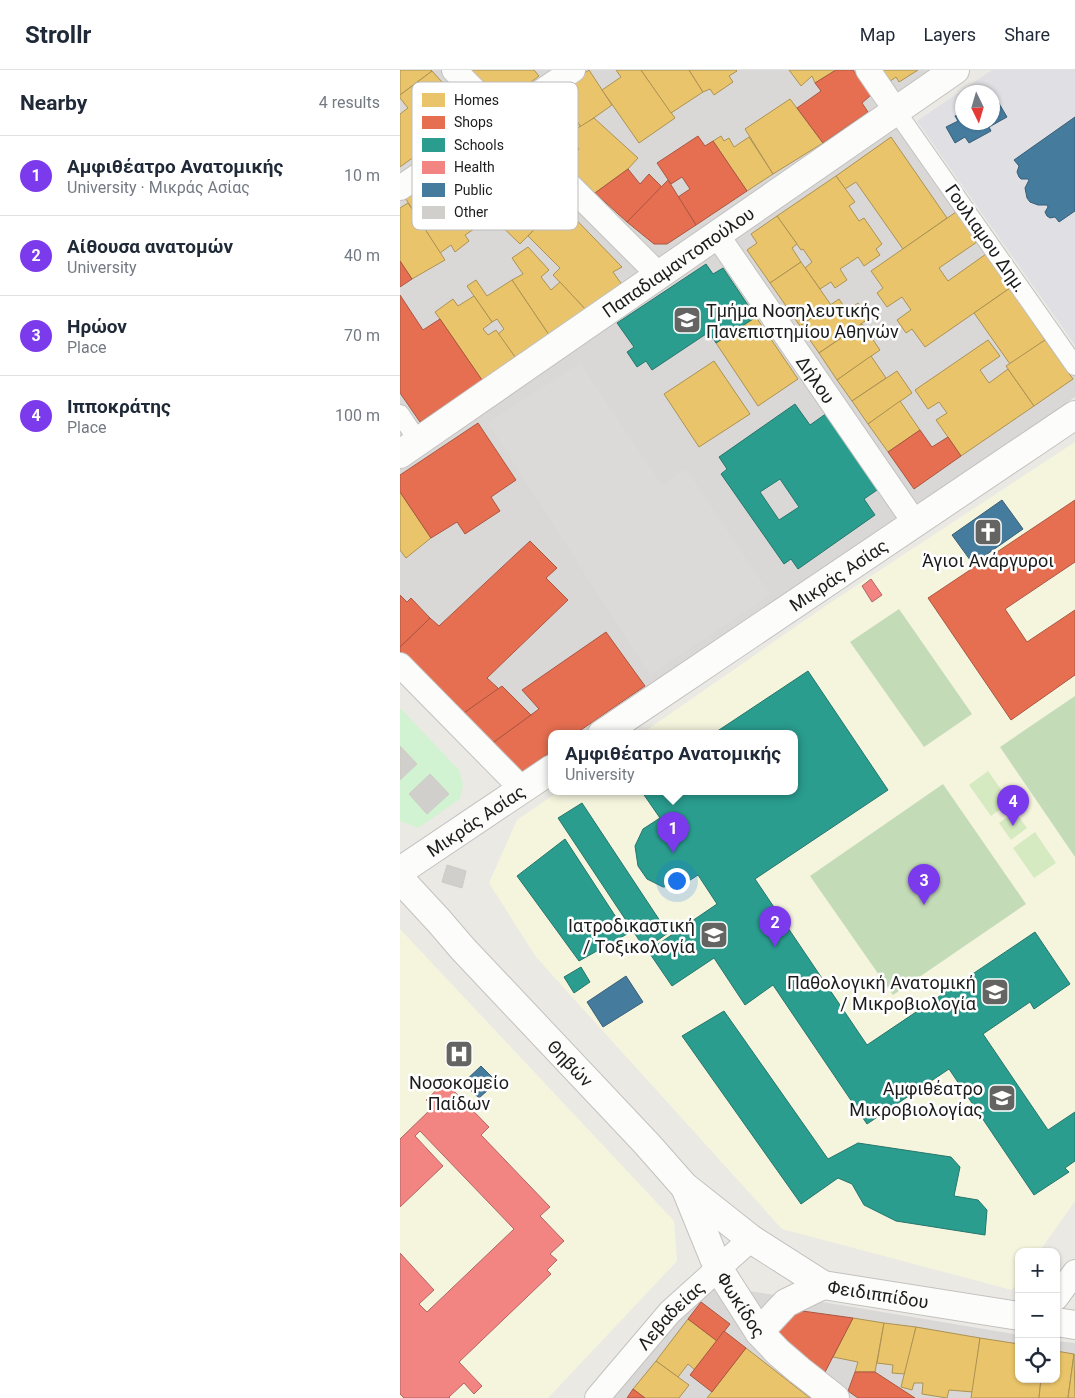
<!DOCTYPE html>
<html lang="en">
<head>
<meta charset="utf-8">
<style>
	:root { --surface:#fff; --page:#f6f6f7; --text:#1f2937; --muted:#747a83; --line:#e0e1e3; --accent:#7c3aed }
	body { margin:0; font-family:Roboto,sans-serif; background:var(--page); color:var(--text) }
	.controls { position:absolute; right:15px; bottom:15px; display:grid; overflow:hidden; border-radius:10px; box-shadow:0 1px 4px #0004 }
	.controls button { width:45px; height:45px; display:grid; place-items:center; padding:0; border:0; border-bottom:1px solid var(--line); background:var(--surface); color:var(--text); font:25px sans-serif }
	.compass { position:absolute; left:555px; top:15px; width:45px; height:45px; border-radius:50%; background:var(--surface); box-shadow:0 1px 4px #0004; rotate:175deg }
	.you { position:absolute; left:276px; top:810px; width:18px; height:18px; margin:-12px; border:4px solid #fff; border-radius:50%; background:#1a73e8; box-shadow:0 0 0 8px #1a73e833 }
	.badge { display:grid; place-items:center; width:32px; height:32px; border-radius:50%; background:var(--accent); color:#fff; font-size:16px; font-weight:700 }
	.pin { position:absolute; translate:-50% -41px; filter:drop-shadow(0 1px 2px #0008) }
	.pin::after { content:''; position:absolute; top:26px; width:18px; height:15px; background:inherit; clip-path:polygon(0 0,100% 0,50% 100%) }
	.popup { position:absolute; left:148px; top:660px; width:250px; height:65px; box-sizing:border-box; display:grid; place-content:center; border-radius:10px; background:var(--surface); filter:drop-shadow(0 1px 4px #0005); font-size:16px; white-space:nowrap; color:var(--muted) }
	.popup b { font-size:19px; color:var(--text) }
	.popup::after { content:''; position:absolute; left:50%; top:100%; margin-left:-10px; border:10px solid transparent; border-top-color:var(--surface) }
	.list { margin:0; padding:0; list-style:none }
	h2 { display:flex; justify-content:space-between; align-items:center; height:65px; margin:0; padding:0 20px; font-size:21px }
	h2 small { font-size:16px; font-weight:400; color:var(--muted) }
	.list li { display:grid; grid-template-columns:32px 1fr auto; gap:15px; align-items:center; box-sizing:border-box; height:80px; padding:0 20px; border-top:1px solid var(--line) }
	.list b { display:block; font-size:19px; white-space:nowrap }
	.list p { margin:0; font-size:16px; white-space:nowrap; color:var(--muted) }
	.list em { font-size:16px; font-style:normal; color:var(--muted) }
	.icon { flex:none; width:28px; height:28px; fill:none; stroke:currentColor; stroke-width:2; stroke-linecap:round; stroke-linejoin:round }
	.map { position:relative; flex:none; width:675px; height:1328px; overflow:hidden }
	header { display:flex; align-items:center; gap:30px; box-sizing:border-box; height:70px; padding:0 25px; background:var(--surface); border-bottom:1px solid var(--line) }
	header strong { font-size:24px }
	nav { display:flex; gap:28px; margin-inline-start:auto; font-size:18px }
	main { display:flex }
	aside { flex:1; background:var(--surface) }
	.map>svg:first-child { display:block }
	.residential { fill:#dad8d6 }
	.education { fill:#f5f5de }
	.grass { fill:#d6eac1 }
	.forest { fill:#c4dbb8 }
	.park { fill:#d1f3d1 }
	.parking { fill:#dbdad8 }
	.plaza { fill:#dfdfe4; fill-rule:evenodd }
	.homes { fill:#e9c46a; stroke:#ac9253 }
	.shops { fill:#e76f51; stroke:#aa5641 }
	.schools { fill:#2a9d8f; stroke:#26766c; fill-rule:evenodd }
	.health { fill:#f28482; stroke:#b26563 }
	.public { fill:#457b9d; stroke:#395e76 }
	.building { fill:#d1cfcb; stroke:#cecac5 }
	.lines { fill:none; stroke-linecap:round; stroke-linejoin:round }
	.pedestrian-casing { stroke:#c3c2c0; stroke-width:20 }
	.minor-casing { stroke:#c3c2c0; stroke-width:26 }
	.tertiary-casing { stroke:#c3c2c0; stroke-width:30 }
	.pedestrian { stroke:#fcfcfb; stroke-width:18 }
	.minor { stroke:#fcfcfb; stroke-width:24 }
	.tertiary { stroke:#fcfcfb; stroke-width:28 }
	.labels { text-anchor:middle; dominant-baseline:central; stroke-width:5; stroke-linejoin:round; paint-order:stroke }
	.street-label { font-size:18px; fill:#1c1c1c; stroke:#fff }
	.poi-label { font-size:18px; fill:#1c1c1c; stroke:#fff; text-anchor:end }
	.key { fill:#fff; stroke:#bbb; stroke-width:1 }
	.key-label { font-size:14px; fill:#1c1c1c }
</style>
</head>
<body>
<header>
<strong>Strollr</strong>
<nav><a>Map</a><a>Layers</a><a>Share</a></nav>
</header>
<main>
<aside>
<h2>Nearby<small>4 results</small></h2>
<ul class="list">
<li><span class="badge">1</span><div><b>Αμφιθέατρο Ανατομικής</b><p>University · Μικράς Ασίας</p></div><em>10 m</em></li>
<li><span class="badge">2</span><div><b>Αίθουσα ανατομών</b><p>University</p></div><em>40 m</em></li>
<li><span class="badge">3</span><div><b>Ηρώον</b><p>Place</p></div><em>70 m</em></li>
<li><span class="badge">4</span><div><b>Ιπποκράτης</b><p>Place</p></div><em>100 m</em></li>
</ul>
</aside>
<div class="map">
<svg width="675" height="1328" viewBox="0 0 675 1328">
	<rect width="100%" height="100%" fill="#ebe9e4"/>
	<!-- residential -->
	<g class="residential">
		<polygon points="0,0 553,0 492,42 675,304 675,327 196,664 152,664 152,696 125,715 0,586"/>
		<polygon points="315,1216 435,1234 619,1265 619,1309 656,1309 656,1271 675,1273 675,1328 208,1328 284,1240"/>
	</g>
	<!-- education -->
	<g class="education">
		<polygon points="675,372 675,1131 639,1182 619,1182 619,1211 612,1220 382,1159 136,887 89,813 117,750 158,722 394,722 394,664 241,664 427,535"/>
		<polygon points="0,859 274,1151 277,1191 148,1328 0,1328"/>
	</g>
	<!-- grass -->
	<g class="grass">
		<polygon points="588,701 610,732 591,746 569,715"/>
		<polygon points="615,741 627,758 611,770 599,753"/>
		<polygon points="635,762 656,793 634,808 613,778"/>
	</g>
	<!-- forest -->
	<g class="forest">
		<polygon points="499,539 572,644 524,677 450,572"/>
		<polygon points="675,626 675,787 600,677"/>
		<polygon points="543,714 626,834 493,925 410,806"/>
	</g>
	<!-- park -->
	<polygon class="park" points="0,638 59,700 63,714 60,729 18,758 0,751"/>
	<!-- parking -->
	<polygon class="parking" points="180,293 262,415 286,399 370,525 250,605 88,353"/>
	<!-- plaza -->
	<path class="plaza" d="M592,0H675V275L517,51ZM562,22H592V52H562Z"/>
	<!-- homes -->
	<g class="homes">
		<polygon points="0,0 31,0 32,1 0,25"/>
		<polygon points="67,0 134,0 139,6 96,39"/>
		<polygon points="189,0 212,35 181,57 157,22"/>
		<polygon points="216,0 241,0 275,48 239,73 202,20 221,7"/>
		<polygon points="241,0 289,0 303,22 271,43"/>
		<polygon points="289,0 336,0 337,1 329,6 333,12 314,25 310,19 303,22"/>
		<polygon points="389,0 436,0 415,13 412,6 401,16"/>
		<polygon points="481,0 518,0 499,12 496,7 489,12"/>
		<polygon points="32,1 72,45 0,97 0,44 8,38 0,28 0,25"/>
		<polygon points="161,28 181,57 168,64 179,79 163,91 123,53"/>
		<polygon points="390,29 423,73 373,104 345,59"/>
		<polygon points="194,48 238,88 228,99 195,123 163,91 179,79 168,64"/>
		<polygon points="95,63 120,87 112,96 125,111 103,134 90,123 81,131 84,136 68,145 38,102"/>
		<polygon points="321,66 324,71 329,68 334,77 349,67 373,104 347,121 313,71"/>
		<polygon points="491,67 547,148 503,179 456,112 445,119 436,106"/>
		<polygon points="38,102 77,157 65,165 69,171 55,182 51,175 40,183 4,126"/>
		<polygon points="130,105 160,133 120,174 91,146"/>
		<polygon points="436,106 455,132 449,136 459,151 464,148 482,174 476,179 480,185 464,196 458,187 440,199 447,210 435,218 431,212 420,219 405,198 412,192 403,179 401,180 377,146"/>
		<polygon points="8,133 45,190 12,209 0,191 0,138"/>
		<polygon points="160,133 222,197 213,202 223,216 186,240 153,205 160,198 128,166"/>
		<polygon points="556,142 577,172 539,198 548,211 586,184 610,218 525,277 512,259 506,263 497,250 511,240 502,227 487,237 477,223 483,218 471,201"/>
		<polygon points="377,146 397,174 392,178 401,192 370,213 347,180 357,173 351,164"/>
		<polygon points="128,177 149,200 141,207 151,220 160,212 186,240 149,265 112,210 123,204 112,188"/>
		<polygon points="401,192 431,235 400,256 370,213"/>
		<polygon points="76,210 87,226 112,210 149,265 115,287 98,264 104,259 97,249 92,252 67,216"/>
		<polygon points="610,218 645,270 610,294 574,243"/>
		<polygon points="74,226 92,252 83,259 88,265 96,260 115,287 82,310 35,242 53,229 58,236"/>
		<polygon points="439,229 447,241 458,233 468,249 419,283 400,256"/>
		<polygon points="356,247 398,309 358,336 316,273"/>
		<polygon points="462,254 480,280 437,310 419,283"/>
		<polygon points="588,270 600,286 580,300 589,313 608,299 634,336 561,386 536,350 547,343 539,332 528,339 515,320"/>
		<polygon points="645,270 673,309 634,336 606,296"/>
		<polygon points="471,286 486,308 452,331 437,310"/>
		<polygon points="314,291 350,344 299,377 264,324"/>
		<polygon points="497,301 512,323 468,354 452,331"/>
		<polygon points="500,331 520,360 488,382 468,354"/>
		<polygon points="0,422 31,468 6,488 0,480"/>
		<polygon points="453,1248 484,1253 475,1302 455,1302 458,1292 433,1287"/>
		<polygon points="288,1249 317,1271 295,1300 288,1294 278,1307 256,1291"/>
		<polygon points="484,1253 516,1257 505,1304 492,1303 493,1295 477,1293"/>
		<polygon points="516,1257 580,1268 573,1322 549,1320 547,1328 522,1324 523,1313 514,1313 512,1320 501,1317"/>
		<polygon points="580,1268 619,1274 619,1309 641,1309 639,1328 571,1328"/>
		<polygon points="346,1278 410,1328 307,1328"/>
		<polygon points="656,1281 674,1284 668,1328 639,1328 641,1309 656,1309"/>
		<polygon points="674,1284 675,1328 668,1328"/>
		<polygon points="256,1291 289,1315 279,1328 245,1328 233,1319"/>
	</g>
	<!-- shops -->
	<g class="shops">
		<polygon points="436,0 453,0 471,25 462,33 468,42 423,73 397,38 421,21 415,13"/>
		<polygon points="298,66 305,76 313,71 347,121 296,155 278,127 290,119 282,107 271,114 257,93"/>
		<polygon points="228,99 240,114 249,104 262,117 227,152 195,123"/>
		<polygon points="268,110 296,155 267,174 254,174 227,152"/>
		<polygon points="0,191 12,209 0,217"/>
		<polygon points="0,225 23,260 40,249 82,310 20,352 0,323"/>
		<polygon points="78,353 116,410 91,427 100,441 65,464 57,452 31,468 0,422 0,405"/>
		<polygon points="520,360 532,377 548,367 561,386 514,419 488,382"/>
		<polygon points="675,430 675,492 605,539 627,572 675,540 675,605 611,650 528,528"/>
		<polygon points="130,471 157,498 146,508 168,530 87,608 99,619 61,645 0,582 0,577 30,548 39,556"/>
		<polygon points="0,525 7,532 11,528 30,548 0,577"/>
		<polygon points="206,562 245,616 175,664 152,664 152,681 120,703 91,674 139,639 122,620"/>
		<polygon points="102,616 131,645 91,674 61,645"/>
		<polygon points="301,1232 330,1254 317,1271 288,1249"/>
		<polygon points="395,1240 453,1248 423,1306 375,1264"/>
		<polygon points="324,1261 346,1278 312,1322 290,1305"/>
		<polygon points="455,1302 475,1302 515,1328 458,1328 448,1321"/>
		<polygon points="233,1319 245,1328 227,1328"/>
	</g>
	<!-- schools -->
	<g class="schools">
		<polygon points="306,194 313,204 323,198 356,247 316,273 309,262 252,300 246,291 237,297 227,282 234,277 217,253"/>
		<path d="M395,334L410,355L427,343L480,418L464,429L475,445L398,499L391,489L384,494L321,404L327,399L319,387ZM380,409L399,437L379,450L360,422Z"/>
		<polygon points="408,601 488,720 355,809 467,975 635,862 670,914 634,939 630,932 583,964 648,1060 675,1042 675,1091 665,1098 669,1102 634,1125 549,999 467,1054 373,915 345,935 314,888 272,916 248,881 317,834 298,805 284,814 263,817 247,809 238,796 235,776 243,759 260,748 242,722 394,722 394,664 313,664"/>
		<polygon points="182,733 268,863 245,879 158,748"/>
		<polygon points="165,769 227,864 179,891 117,806"/>
		<polygon points="181,897 190,912 174,923 164,907"/>
		<polygon points="324,941 428,1089 458,1073 551,1087 560,1097 554,1126 578,1130 587,1140 585,1165 496,1151 464,1135 452,1114 438,1108 401,1134 282,966"/>
	</g>
	<!-- health -->
	<g class="health">
		<polygon points="471,509 482,525 472,532 462,516"/>
		<polygon points="45,1012 89,1057 81,1065 150,1137 140,1146 164,1171 150,1184 157,1190 147,1200 151,1204 59,1292 82,1316 74,1324 64,1313 49,1327 50,1328 4,1328 0,1324 0,1183 34,1220 19,1234 27,1242 114,1159 20,1061 15,1066 43,1096 0,1137 0,1069 33,1037 26,1030"/>
	</g>
	<!-- public -->
	<g class="public">
		<polygon points="597,30 607,47 589,57 591,61 569,73 565,67 555,73 546,57 558,51 555,46 562,42 562,52 592,52 592,32"/>
		<polygon points="675,47 675,141 659,152 655,147 650,148 647,146 645,142 648,137 647,135 638,135 630,132 627,128 625,118 629,110 628,109 621,109 619,107 617,102 619,96 614,90"/>
		<polygon points="602,430 623,459 573,494 552,465"/>
		<polygon points="226,906 243,932 203,957 187,932"/>
		<polygon points="81,996 97,1012 79,1028 63,1013"/>
	</g>
	<!-- building -->
	<g class="building">
		<polygon points="0,676 17,694 0,710"/>
		<polygon points="30,704 49,724 27,744 9,724"/>
		<polygon points="47,795 66,801 62,818 42,812"/>
	</g>
	<g class="lines">
		<defs>
			<g id="pedestrian">
				<polyline points="496,41 675,296"/>
				<polyline points="0,344 18,371"/>
			</g>
			<g id="minor">
				<polyline points="54,0 259,205"/>
				<polyline points="468,0 496,41"/>
				<polyline points="0,118 173,0"/>
				<path id="s1" d="M317,165L515,453"/>
				<polyline points="0,595 122,719"/>
				<polyline points="656,1228 675,1202"/>
				<path id="s2" d="M197,1328L270,1242L351,1169"/>
			</g>
			<g id="tertiary">
				<path id="s3" d="M0,384L555,0"/>
				<path id="s4" d="M202,664L675,345"/>
				<path id="s5" d="M0,801L152,699"/>
				<path id="s6" d="M0,809L39,851L63,879L247,1074L284,1116L351,1169L423,1215L619,1246"/>
				<path id="s7" d="M285,1117L318,1198L359,1262L378,1282L399,1300L435,1328"/>
				<polyline points="656,1252 675,1255"/>
				<polyline points="359,1262 386,1233 423,1215"/>
			</g>
		</defs>
		<!-- pedestrian casing -->
		<use href="#pedestrian" class="pedestrian-casing"/>
		<!-- minor casing -->
		<use href="#minor" class="minor-casing"/>
		<!-- tertiary casing -->
		<use href="#tertiary" class="tertiary-casing"/>
		<!-- pedestrian -->
		<use href="#pedestrian" class="pedestrian"/>
		<!-- minor -->
		<use href="#minor" class="minor"/>
		<!-- tertiary -->
		<use href="#tertiary" class="tertiary"/>
	</g>
	<!-- icons -->
	<defs>
		<symbol id="university-square" viewBox="-11 -11 22 22"><rect x="-9" y="-9" width="18" height="18" rx="4" fill="#646462" stroke="#fff"/><path d="M0-5L7-2L0 1L-7-2ZM-4 1L0 2.5L4 1V4Q0 6-4 4Z" fill="#fff"/></symbol>
		<symbol id="church-square" viewBox="-11 -11 22 22"><rect x="-9" y="-9" width="18" height="18" rx="4" fill="#646462" stroke="#fff"/><path d="M-1.2-6h2.4v3.5h3.3v2.4h-3.3V6h-2.4V-.1h-3.3v-2.4h3.3Z" fill="#fff"/></symbol>
		<symbol id="hospital-square" viewBox="-11 -11 22 22"><rect x="-9" y="-9" width="18" height="18" rx="4" fill="#646462" stroke="#fff"/><path d="M-5-5h3v3.5h4V-5h3V5h-3V1.5h-4V5h-3Z" fill="#fff"/></symbol>
	</defs>
	<g fill-rule="evenodd">
		<use href="#university-square" x="271" y="234" width="32" height="32"/>
		<use href="#church-square" x="572" y="446" width="32" height="32"/>
		<use href="#university-square" x="298" y="849" width="32" height="32"/>
		<use href="#university-square" x="579" y="906" width="32" height="32"/>
		<use href="#hospital-square" x="43" y="968" width="32" height="32"/>
		<use href="#university-square" x="586" y="1012" width="32" height="32"/>
	</g>
	<g class="labels">
		<!-- street labels -->
		<g class="street-label">
			<text transform="translate(586 168) rotate(55)">Γουλιαμου Δημ.</text>
			<text stroke="none"><textPath href="#s3" startOffset="338">Παπαδιαμαντοπούλου</textPath></text>
			<text stroke="none"><textPath href="#s1" startOffset="175">Δήλου</textPath></text>
			<text stroke="none"><textPath href="#s4" startOffset="285">Μικράς Ασίας</textPath></text>
			<text stroke="none"><textPath href="#s5" startOffset="91">Μικράς Ασίας</textPath></text>
			<text stroke="none"><textPath href="#s6" startOffset="251">Θηβών</textPath></text>
			<text stroke="none"><textPath href="#s6" startOffset="645">Φειδιππίδου</textPath></text>
			<text stroke="none"><textPath href="#s7" startOffset="131">Φωκίδος</textPath></text>
			<text stroke="none"><textPath href="#s2" startOffset="111">Λεβαδείας</textPath></text>
		</g>
		<!-- poi labels -->
		<g class="poi-label">
			<text x="306" y="240" text-anchor="start">Τμήμα Νοσηλευτικής<tspan x="306" dy="21">Πανεπιστημίου Αθηνών</tspan></text>
			<text x="588" y="490" text-anchor="middle">Άγιοι Ανάργυροι</text>
			<text x="295" y="855">Ιατροδικαστική<tspan x="295" dy="21">/ Τοξικολογία</tspan></text>
			<text x="576" y="912">Παθολογική Ανατομική<tspan x="576" dy="21">/ Μικροβιολογία</tspan></text>
			<text x="59" y="1012" text-anchor="middle">Νοσοκομείο<tspan x="59" dy="21">Παίδων</tspan></text>
			<text x="583" y="1018">Αμφιθέατρο<tspan x="583" dy="21">Μικροβιολογίας</tspan></text>
		</g>
	</g>
	<!-- legend -->
	<rect x="12" y="12" width="166" height="148" rx="8" class="key"/>
	<rect x="22" y="23" width="23" height="14" fill="#e9c46a"/>
	<rect x="22" y="46" width="23" height="13" fill="#e76f51"/>
	<rect x="22" y="68" width="23" height="14" fill="#2a9d8f"/>
	<rect x="22" y="91" width="23" height="13" fill="#f28482"/>
	<rect x="22" y="113" width="23" height="14" fill="#457b9d"/>
	<rect x="22" y="136" width="23" height="13" fill="#d1cfcb"/>
	<g class="key-label">
		<text x="54" y="35">Homes</text>
		<text x="54" y="57">Shops</text>
		<text x="54" y="80">Schools</text>
		<text x="54" y="102">Health</text>
		<text x="54" y="125">Public</text>
		<text x="54" y="147">Other</text>
	</g>
</svg>
<div class="controls">
<button>+</button>
<button>−</button>
<button><svg class="icon" aria-label="locate" viewBox="0 0 24 24"><circle cx="12" cy="12" r="6"/><path d="M12 2v4M12 18v4M2 12h4M18 12h4"/></svg></button>
</div>
<svg class="compass" viewBox="-18 -18 36 36"><path d="M0-13l5 13h-10z" fill="#e53935"/><path d="M0 13l5-13h-10z" fill="#747a83"/></svg>
<div class="you"></div>
<div class="pin badge" style="left:273px;top:783px">1</div>
<div class="popup"><b>Αμφιθέατρο Ανατομικής</b>University</div>
<div class="pin badge" style="left:375px;top:877px">2</div>
<div class="pin badge" style="left:524px;top:835px">3</div>
<div class="pin badge" style="left:613px;top:756px">4</div>
</div>
</main>
</body>
</html>
